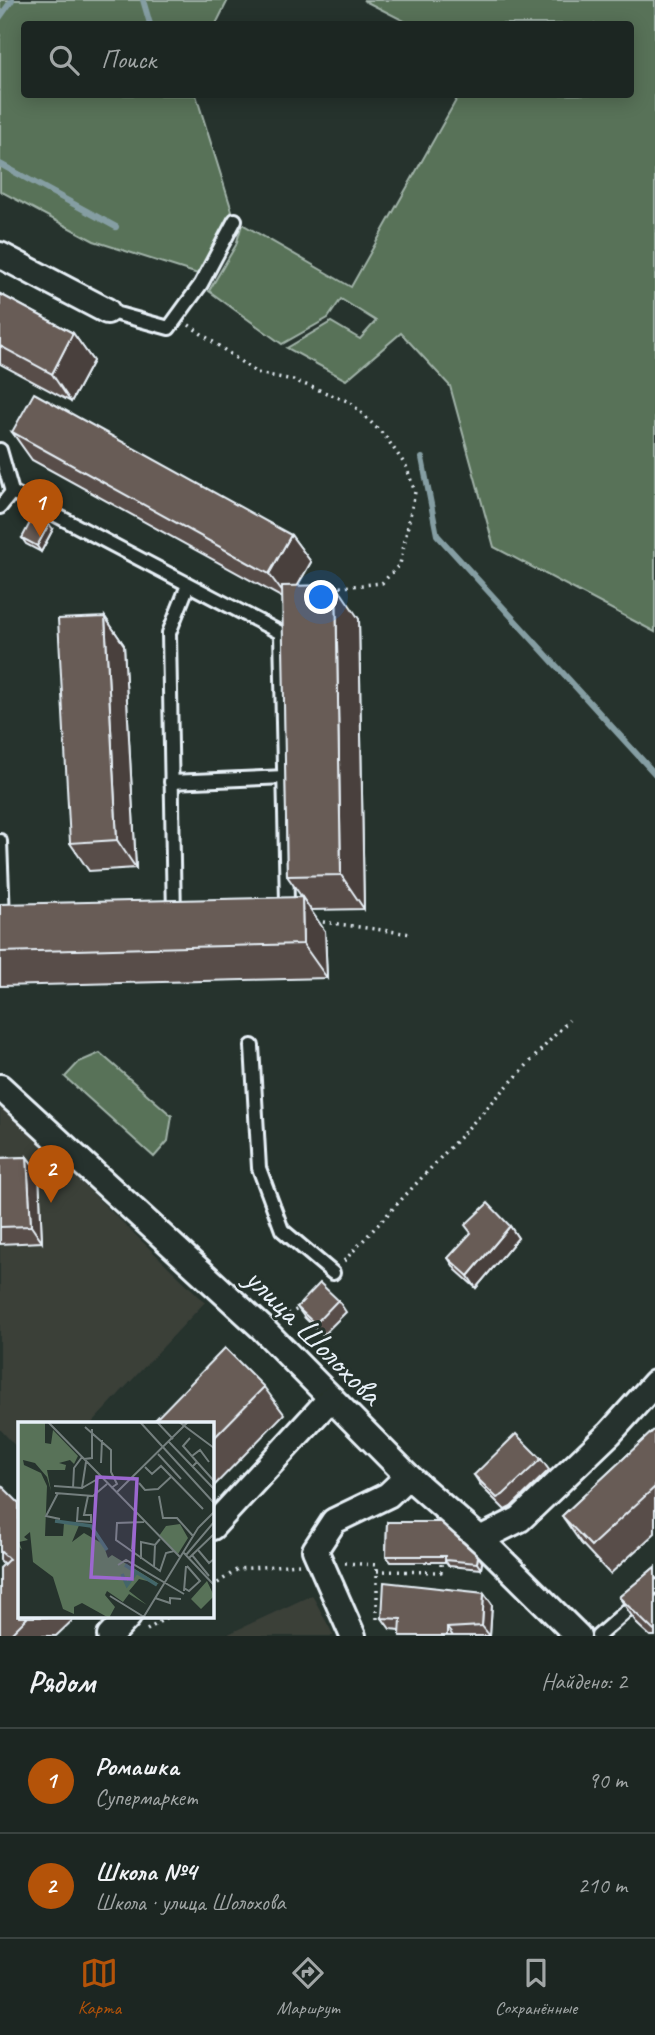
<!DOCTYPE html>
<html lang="ru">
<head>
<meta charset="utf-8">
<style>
	:root { --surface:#1c2622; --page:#29322f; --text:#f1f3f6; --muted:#a0a5a5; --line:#3a4340; --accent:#b45309 }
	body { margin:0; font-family:Caveat,sans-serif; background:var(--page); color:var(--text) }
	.you { position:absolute; left:322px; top:598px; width:24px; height:24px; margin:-18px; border:5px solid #fff; border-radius:50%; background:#1a73e8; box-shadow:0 0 0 10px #1a73e833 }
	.badge { display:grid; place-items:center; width:46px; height:46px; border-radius:50%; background:var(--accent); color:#fff; font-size:23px; font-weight:700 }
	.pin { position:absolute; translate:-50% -58px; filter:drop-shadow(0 2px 4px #0008) }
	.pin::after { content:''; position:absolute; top:37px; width:24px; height:21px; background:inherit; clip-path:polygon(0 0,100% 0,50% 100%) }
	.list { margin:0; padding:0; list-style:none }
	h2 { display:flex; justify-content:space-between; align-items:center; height:91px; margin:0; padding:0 28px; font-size:30px }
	h2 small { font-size:23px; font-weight:400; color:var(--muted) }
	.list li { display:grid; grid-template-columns:46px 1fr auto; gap:21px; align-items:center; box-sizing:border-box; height:105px; padding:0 28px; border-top:2px solid var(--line) }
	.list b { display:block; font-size:26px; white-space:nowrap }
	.list p { margin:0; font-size:23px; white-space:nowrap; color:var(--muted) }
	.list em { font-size:23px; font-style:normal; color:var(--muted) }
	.icon { flex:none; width:38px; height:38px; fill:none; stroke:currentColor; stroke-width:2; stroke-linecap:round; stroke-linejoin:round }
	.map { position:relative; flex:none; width:655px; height:1636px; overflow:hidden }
	.search { position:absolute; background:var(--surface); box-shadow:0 4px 18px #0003; left:21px; right:21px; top:21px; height:77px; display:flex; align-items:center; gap:18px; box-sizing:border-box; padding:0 24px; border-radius:7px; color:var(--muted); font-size:26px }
	.sheet { height:301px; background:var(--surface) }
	nav { display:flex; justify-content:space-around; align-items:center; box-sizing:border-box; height:98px; border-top:2px solid var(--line); background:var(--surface); font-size:19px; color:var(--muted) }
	nav a { display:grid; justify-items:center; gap:4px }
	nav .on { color:var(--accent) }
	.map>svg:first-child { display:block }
	.built { fill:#3a3f39 }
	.green { fill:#587258; stroke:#a0b2a8; stroke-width:2 }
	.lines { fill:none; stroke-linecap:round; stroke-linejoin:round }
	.stream { stroke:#859ea3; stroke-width:6 }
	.service-casing { stroke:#e8f1f8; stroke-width:18 }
	.minor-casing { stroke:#e8f1f8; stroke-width:30 }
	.path { stroke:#e8f1f8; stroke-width:3.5; stroke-dasharray:2 5; stroke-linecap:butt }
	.service { stroke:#26332d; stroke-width:12 }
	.minor { stroke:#26332d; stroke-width:24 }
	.wall { fill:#594e4a; stroke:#e8f1f8; stroke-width:2 }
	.shaded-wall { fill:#48403c; stroke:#e8f1f8; stroke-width:2 }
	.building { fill:#675b56; stroke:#e8f1f8; stroke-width:2 }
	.labels { text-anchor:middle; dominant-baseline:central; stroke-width:6; stroke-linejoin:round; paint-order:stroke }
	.street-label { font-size:33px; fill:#e8f1f8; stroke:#26332d }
	.inset-river { fill:none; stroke:#43666a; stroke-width:3.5 }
	.inset-road { fill:none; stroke:#747f7e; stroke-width:2 }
	.view { fill:#9c67d0; fill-opacity:0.15; stroke:#9c67d0; stroke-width:3.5 }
	.inset-edge { fill:none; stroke:#e8f1f8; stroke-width:3.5 }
</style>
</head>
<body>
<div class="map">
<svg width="655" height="1636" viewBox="0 0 655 1636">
	<rect width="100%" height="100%" fill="#26332d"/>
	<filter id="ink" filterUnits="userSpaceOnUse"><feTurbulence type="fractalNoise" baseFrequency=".0143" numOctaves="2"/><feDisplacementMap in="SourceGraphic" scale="14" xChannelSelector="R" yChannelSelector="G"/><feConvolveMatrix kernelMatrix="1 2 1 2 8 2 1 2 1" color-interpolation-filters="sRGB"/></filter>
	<g filter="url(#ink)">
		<!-- built -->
		<g class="built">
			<polygon points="0,1104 205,1302 91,1424 19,1424 19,1450 0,1429"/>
			<polygon points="312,1595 334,1636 224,1636"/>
		</g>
		<!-- green -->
		<g class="green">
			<polygon points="0,0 228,0 216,24 24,24 24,94 196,95 232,211 198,274 94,241 0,191"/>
			<polygon points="363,0 655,0 655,632 494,547 450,386 401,333 346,380 287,348 331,322 360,339 376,321 341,299 328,318 282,344 209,291 236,245 242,224 351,287 459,95 630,94 630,24 410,24"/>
			<polygon points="100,1053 172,1116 168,1141 154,1157 65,1077 79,1062"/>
		</g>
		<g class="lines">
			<!-- stream -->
			<g class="stream">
				<polyline points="143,0 150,24"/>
				<polyline points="0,17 12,0"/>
				<polyline points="0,164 116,227"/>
				<polyline points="422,458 437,535 655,774"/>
			</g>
			<defs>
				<g id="service">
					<polyline points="107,311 169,328 201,284 235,220"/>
					<polyline points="0,450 12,492 281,633 287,902 279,907"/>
					<polyline points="0,507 12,492"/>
					<polyline points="171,782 285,777"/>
					<polyline points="0,841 3,918"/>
					<polyline points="174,917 169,633 188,585"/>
					<polyline points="252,1046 259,1168 282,1230 333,1273"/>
					<polyline points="598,1636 655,1586"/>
				</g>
				<g id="minor">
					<polyline points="0,255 107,311"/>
					<polyline points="0,1087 261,1327 408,1476 480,1539 578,1636"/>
					<polyline points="212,1527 331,1398"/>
					<polyline points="480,1539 520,1519 610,1433 655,1383"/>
					<polyline points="110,1636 128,1617"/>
					<polyline points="353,1636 315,1550 334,1521 388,1495 408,1476"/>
				</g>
			</defs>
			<!-- service casing -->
			<use href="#service" class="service-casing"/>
			<!-- minor casing -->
			<use href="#minor" class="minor-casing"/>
			<!-- path -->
			<g class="path">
				<polyline points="189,325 257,373 293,380 350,402 385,436 406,466 415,492 400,564 382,583 332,588"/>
				<polyline points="316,921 411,934"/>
				<polyline points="344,1261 569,1020"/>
				<polyline points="282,1317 300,1308"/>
				<polyline points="345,1563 377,1565 377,1619"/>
				<polyline points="377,1571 441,1572 441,1560"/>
				<polyline points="212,1587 238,1569 299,1564"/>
				<polyline points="147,1630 167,1617"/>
			</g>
			<!-- service -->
			<use href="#service" class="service"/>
			<!-- minor -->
			<use href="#minor" class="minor"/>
		</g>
		<!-- wall -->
		<g class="wall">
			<polygon points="0,294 73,333 93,361 71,402 0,364"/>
			<polygon points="12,432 291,535 311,562 297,586 359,619 364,909 311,910 287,876 283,598 32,460"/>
			<polygon points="53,529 41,552 26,544 22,538"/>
			<polygon points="105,617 124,645 136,868 89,871 70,843"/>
			<polygon points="0,904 325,931 327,978 0,986"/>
			<polygon points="27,1157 39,1173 42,1242 0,1244 0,1158"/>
			<polygon points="510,1226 518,1238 476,1288 456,1270 448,1258"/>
			<polygon points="338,1300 346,1312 323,1335 305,1318 297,1307"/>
			<polygon points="264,1387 284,1414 212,1488 212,1424"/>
			<polygon points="655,1429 655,1533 610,1574 581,1543 562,1516"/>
			<polygon points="541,1459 549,1470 511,1507 505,1510 482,1487 474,1475"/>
			<polygon points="0,1484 19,1617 76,1617 56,1636 0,1636 4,1564 0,1560"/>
			<polygon points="387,1522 482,1562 481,1569 449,1566 446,1562 391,1562 386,1556"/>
			<polygon points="655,1567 655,1636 650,1636 638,1625 619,1597"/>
			<polygon points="484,1593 492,1604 490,1636 400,1636 400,1630 390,1629 382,1618"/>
		</g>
		<!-- shaded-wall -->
		<g class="shaded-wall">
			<polygon points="73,333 93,361 71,402 52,374"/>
			<polygon points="49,524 53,529 41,552 37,546"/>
			<polygon points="291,535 311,562 289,601 269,574"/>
			<polygon points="336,585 359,619 364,909 341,875"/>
			<polygon points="105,617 124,645 136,868 117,840"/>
			<polygon points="302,897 325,931 327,978 303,944"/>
			<polygon points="27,1157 39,1173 42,1242 31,1226"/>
			<polygon points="510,1226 518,1238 476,1288 468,1276"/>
			<polygon points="478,1556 482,1562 481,1569 477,1563"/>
			<polygon points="484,1593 492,1604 490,1636 482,1626"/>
			<polygon points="447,1628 453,1636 447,1636"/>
		</g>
		<!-- building -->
		<g class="building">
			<polygon points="0,294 73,333 52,374 0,346"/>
			<polygon points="34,393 291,535 269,574 12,432"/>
			<polygon points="35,513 49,524 37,546 22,538"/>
			<polygon points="336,585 341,875 287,876 282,586"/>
			<polygon points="105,617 117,840 70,843 58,619"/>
			<polygon points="302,897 303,944 0,952 0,904"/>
			<polygon points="27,1157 31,1226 0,1227 0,1158"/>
			<polygon points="488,1203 510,1226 468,1276 448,1258 471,1233 465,1225"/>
			<polygon points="320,1283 338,1300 315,1324 297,1307"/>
			<polygon points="225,1348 264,1387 212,1440 212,1424 151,1424"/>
			<polygon points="655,1429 655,1487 591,1546 562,1516"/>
			<polygon points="516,1434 541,1459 503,1495 497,1498 474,1475"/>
			<polygon points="0,1484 19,1503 19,1617 28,1617 9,1636 0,1636 0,1568 9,1559 0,1551"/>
			<polygon points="387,1522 440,1522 478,1556 477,1563 445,1560 445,1556 386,1556"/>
			<polygon points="655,1567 655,1632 619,1597"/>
			<polygon points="384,1582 484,1593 482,1626 447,1628 447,1636 400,1636 401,1619 382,1618"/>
		</g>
	</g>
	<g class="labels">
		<!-- street labels -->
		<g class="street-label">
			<text transform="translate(314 1336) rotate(45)">улица Шолохова</text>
		</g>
	</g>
	<!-- overview -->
	<g transform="translate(18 1422)">
		<rect width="196" height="196" fill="#26332d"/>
		<path d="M0,0H27V21L33,22L35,8L60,34L56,42L52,38L41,41L48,43L47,48H29L33,69L29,55L17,41L5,38L6,43L23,51L29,64L27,114H45L46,101H62L54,120L66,111L85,122L90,136L94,133L141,162L121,157L111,169L129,183L111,172L105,180L89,169L87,173L97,185L91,196L64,181L56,185V192L45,187L35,155L15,140L12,110L6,115L10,118L1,120L4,128L0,124ZM162,102L170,116L160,132L141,114L148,104ZM189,159L196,174L183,187L173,177Z" fill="#587258"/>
		<path class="inset-river" d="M37,99L73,104L89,128M107,143L139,163M104,152L109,163L118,151"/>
		<path class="inset-road" d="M30,0L162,135M122,0L196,81M139,0L155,17M161,0L196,26M67,5L93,28V50L99,62L93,66M172,16L165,24L179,40M151,20L196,67M140,32L163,57M174,34L182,28L191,40M66,37L74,36V7M83,41L84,18M175,44L179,40L196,59M127,45L134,52L143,44L185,87M121,61L127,68L140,67L154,54M36,64L64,66L68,40M55,66L56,46L64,35M64,66L83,55M37,71L75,74L89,62M40,71L28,94L42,97M98,71L170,0M141,74L145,96H159L175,114M60,85L59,99L73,100V93H66L70,74M126,100L99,101L98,118L142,149L148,131L156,129M114,127L116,101M180,128L191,141L196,137M165,130L196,163M168,133L196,100M174,133L191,154M171,136L196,112M123,137V120L137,123L142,117M100,143L108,138L166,172M136,145L137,123M166,166L171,169L182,159L169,144M166,169L168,144M92,174L126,195M137,176L152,181V176L163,177M125,196L180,106L196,90"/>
		<path class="view" d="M79,55L119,57L114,157L73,155Z"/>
		<rect width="196" height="196" class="inset-edge"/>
	</g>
</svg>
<div class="you"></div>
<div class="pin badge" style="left:40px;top:537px">1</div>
<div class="pin badge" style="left:51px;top:1203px">2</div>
<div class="search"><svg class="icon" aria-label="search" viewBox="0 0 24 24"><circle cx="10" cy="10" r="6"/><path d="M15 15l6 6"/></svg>Поиск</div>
</div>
<section class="sheet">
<h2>Рядом<small>Найдено: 2</small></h2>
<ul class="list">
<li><span class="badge">1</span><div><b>Ромашка</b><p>Супермаркет</p></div><em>90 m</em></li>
<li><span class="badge">2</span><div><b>Школа №4</b><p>Школа · улица Шолохова</p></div><em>210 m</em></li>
</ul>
</section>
<nav>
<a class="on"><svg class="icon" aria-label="map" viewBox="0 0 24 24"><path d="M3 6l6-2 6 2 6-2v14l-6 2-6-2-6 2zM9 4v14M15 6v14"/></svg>Карта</a>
<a><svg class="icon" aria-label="directions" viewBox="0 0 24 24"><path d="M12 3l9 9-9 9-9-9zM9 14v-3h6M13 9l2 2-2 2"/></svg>Маршрут</a>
<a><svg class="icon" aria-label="saved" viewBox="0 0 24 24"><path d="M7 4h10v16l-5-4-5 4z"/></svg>Сохранённые</a>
</nav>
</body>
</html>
